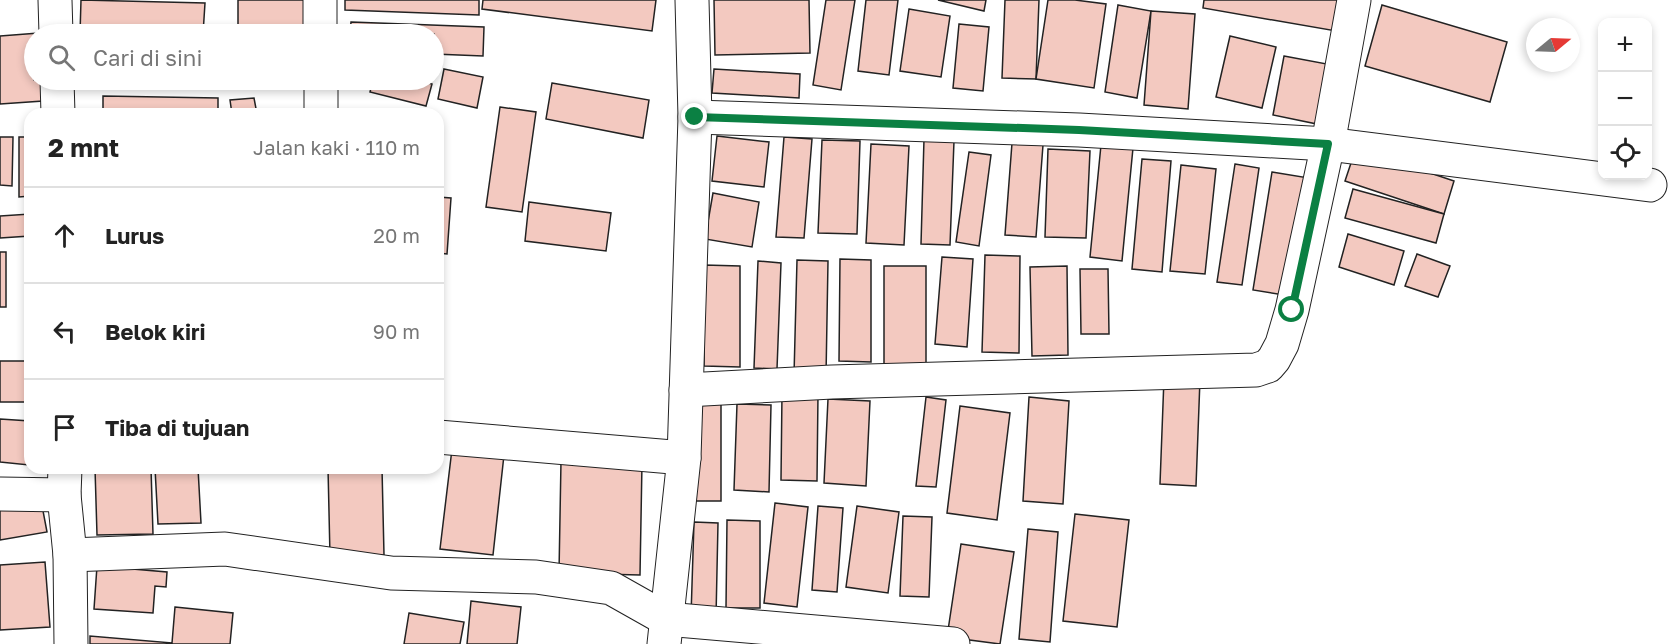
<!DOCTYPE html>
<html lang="id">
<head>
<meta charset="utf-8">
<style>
	:root { --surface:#fff; --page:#f2f2f2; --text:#222; --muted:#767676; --line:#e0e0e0 }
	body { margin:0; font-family:"Golos Text",sans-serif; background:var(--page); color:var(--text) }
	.controls { position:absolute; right:18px; top:18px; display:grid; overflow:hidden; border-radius:12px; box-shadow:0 3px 9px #0003 }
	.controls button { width:54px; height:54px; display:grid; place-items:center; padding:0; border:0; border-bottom:2px solid var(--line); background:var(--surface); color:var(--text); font:30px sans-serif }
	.compass { position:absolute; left:1526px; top:18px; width:54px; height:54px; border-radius:50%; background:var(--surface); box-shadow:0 3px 9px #0003; rotate:71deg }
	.stop { position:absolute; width:18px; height:18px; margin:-14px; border:4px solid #0b8043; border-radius:50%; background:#fff }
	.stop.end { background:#0b8043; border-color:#fff; box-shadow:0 2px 6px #0008 }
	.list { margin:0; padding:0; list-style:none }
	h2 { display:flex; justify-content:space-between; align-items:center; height:78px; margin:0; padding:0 24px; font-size:26px }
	h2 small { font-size:20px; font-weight:400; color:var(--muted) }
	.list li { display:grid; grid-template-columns:39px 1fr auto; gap:18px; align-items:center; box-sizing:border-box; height:96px; padding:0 24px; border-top:2px solid var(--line) }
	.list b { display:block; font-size:22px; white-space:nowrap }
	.list em { font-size:20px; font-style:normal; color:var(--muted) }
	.icon { flex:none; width:33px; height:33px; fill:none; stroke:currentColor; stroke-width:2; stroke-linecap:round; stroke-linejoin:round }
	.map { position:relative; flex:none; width:1670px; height:644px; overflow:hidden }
	.search { position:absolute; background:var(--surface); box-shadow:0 3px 9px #0003; left:24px; top:24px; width:420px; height:66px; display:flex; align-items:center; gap:15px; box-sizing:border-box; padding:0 21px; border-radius:33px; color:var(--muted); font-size:22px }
	.panel { position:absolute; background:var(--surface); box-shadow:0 3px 9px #0003; left:24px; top:108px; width:420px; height:366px; border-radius:18px }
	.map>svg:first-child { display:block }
	.building { fill:#f3c9c0; stroke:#222; stroke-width:1.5 }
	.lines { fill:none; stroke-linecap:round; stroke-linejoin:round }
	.street-casing { stroke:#222; stroke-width:35 }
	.street { stroke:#fff; stroke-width:33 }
	.route { stroke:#0b8043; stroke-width:8 }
</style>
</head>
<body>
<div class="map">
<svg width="1670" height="644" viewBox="0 0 1670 644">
	<rect width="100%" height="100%" fill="#fff"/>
	<!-- building -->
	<g class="building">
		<polygon points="81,0 205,3 203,34 80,34"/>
		<polygon points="238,0 314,0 313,27 238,25"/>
		<polygon points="345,0 479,0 479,15 345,10"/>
		<polygon points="483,0 656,0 652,31 482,9"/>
		<polygon points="714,0 809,0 810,53 715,55"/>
		<polygon points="826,0 855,0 841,90 813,85"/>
		<polygon points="866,0 898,0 889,75 858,71"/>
		<polygon points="938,0 986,0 984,11"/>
		<polygon points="1005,0 1039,0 1036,79 1002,78"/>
		<polygon points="1048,0 1075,0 1106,4 1094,88 1036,79"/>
		<polygon points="1204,0 1341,0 1336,31 1203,8"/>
		<polygon points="1118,5 1151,11 1137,98 1105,92"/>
		<polygon points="1382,5 1507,42 1490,102 1365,66"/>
		<polygon points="909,9 950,16 941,77 900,71"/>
		<polygon points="1151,11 1195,14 1188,109 1144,105"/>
		<polygon points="351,22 484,27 483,56 434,54 434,34 350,34"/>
		<polygon points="959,24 989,27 983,91 953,88"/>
		<polygon points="39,33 34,34 34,80 42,80 43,101 0,104 0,36"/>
		<polygon points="1230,36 1276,47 1262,108 1216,97"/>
		<polygon points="1284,56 1327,64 1317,124 1273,115"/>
		<polygon points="444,69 483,77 477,108 438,99"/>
		<polygon points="714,69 800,74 799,98 712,93"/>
		<polygon points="373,80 415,80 432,84 426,106 370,92"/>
		<polygon points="552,83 649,100 643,138 546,119"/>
		<polygon points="103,96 218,98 218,114 103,114"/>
		<polygon points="254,98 257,114 232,114 230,100"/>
		<polygon points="500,107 536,112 522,212 486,207"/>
		<polygon points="717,136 769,142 764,187 712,181"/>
		<polygon points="0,137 13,137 12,186 0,185"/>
		<polygon points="19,137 30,137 30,196 19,197"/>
		<polygon points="784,137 812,139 804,238 776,237"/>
		<polygon points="924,139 954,141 950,245 921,244"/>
		<polygon points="822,140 860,141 857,234 818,233"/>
		<polygon points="1012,143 1043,145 1036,237 1005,235"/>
		<polygon points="871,144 909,146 904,245 866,243"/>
		<polygon points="1101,145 1133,148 1122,261 1090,257"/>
		<polygon points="1356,148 1454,181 1444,214 1345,181"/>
		<polygon points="1048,149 1090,151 1086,238 1045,237"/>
		<polygon points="969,152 991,155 979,246 956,242"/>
		<polygon points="1142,159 1171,161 1162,272 1132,269"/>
		<polygon points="1235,164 1259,168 1242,285 1217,282"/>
		<polygon points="1181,165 1216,169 1205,274 1170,271"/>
		<polygon points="1272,172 1309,178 1290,296 1253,290"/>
		<polygon points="1353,189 1444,214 1436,243 1345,218"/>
		<polygon points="713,193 759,202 752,247 705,239"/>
		<polygon points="438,197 451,198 447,254 438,253"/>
		<polygon points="529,202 611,213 606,251 525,241"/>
		<polygon points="30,214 30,236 0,238 0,216"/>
		<polygon points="1348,234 1404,251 1394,285 1339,267"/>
		<rect x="0" y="252" width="6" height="55"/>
		<polygon points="1417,254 1450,266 1438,297 1405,286"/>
		<polygon points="985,255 1020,256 1019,353 982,352"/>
		<polygon points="942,257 973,259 967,347 935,344"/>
		<polygon points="840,259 871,260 871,362 839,361"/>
		<polygon points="797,260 828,261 826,376 794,375"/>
		<polygon points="758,261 781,263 777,369 754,368"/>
		<polygon points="704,265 740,266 740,367 704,366"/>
		<rect x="884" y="266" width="42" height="104"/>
		<polygon points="1067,266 1068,355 1032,356 1030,267"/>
		<polygon points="1080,269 1108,269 1109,334 1081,334"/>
		<rect x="0" y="361" width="30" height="41"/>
		<polygon points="1164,378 1200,379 1196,486 1160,484"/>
		<polygon points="782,393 818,394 817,481 781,480"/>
		<polygon points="926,397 946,400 936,487 916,486"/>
		<polygon points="1029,397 1069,401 1063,504 1023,501"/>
		<polygon points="828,399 870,401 866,486 824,483"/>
		<polygon points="721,402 721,501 692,501 692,403"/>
		<polygon points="737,404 771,405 769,492 734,490"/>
		<polygon points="960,406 1010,413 997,520 947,513"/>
		<polygon points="0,419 30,421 29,465 0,462"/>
		<polygon points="452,449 504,455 493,555 440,549"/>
		<polygon points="561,461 642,463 640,575 559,573"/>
		<polygon points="95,468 151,468 153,534 97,535"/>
		<polygon points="155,468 198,468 201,523 158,524"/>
		<polygon points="328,468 382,468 384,555 330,556"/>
		<polygon points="40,495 47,532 0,540 0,502"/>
		<polygon points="775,503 808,507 797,607 764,603"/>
		<polygon points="818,506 843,508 837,592 812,590"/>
		<polygon points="857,506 899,512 888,593 846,587"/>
		<polygon points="1075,514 1129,520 1117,627 1063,621"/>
		<polygon points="903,516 932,517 929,597 900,596"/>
		<polygon points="727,520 760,521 760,608 726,608"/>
		<polygon points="694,522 718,523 716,617 691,616"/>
		<polygon points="1028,529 1058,532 1050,642 1019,639"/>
		<polygon points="961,544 1014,552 1000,644 947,637"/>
		<polygon points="45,562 50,627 0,630 0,565"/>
		<polygon points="97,566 167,572 166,587 155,586 153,613 94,609"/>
		<polygon points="471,601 521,607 517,644 467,644"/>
		<polygon points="175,607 233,613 230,644 90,644 90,636 172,643"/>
		<polygon points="409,613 464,622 460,644 404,644"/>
	</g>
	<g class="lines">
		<defs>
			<g id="street">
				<polyline points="55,0 56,34"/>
				<polyline points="320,0 320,34"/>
				<polyline points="57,80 58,114"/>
				<polyline points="321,80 321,114"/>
				<polyline points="695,117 1079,130 1328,144 1650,185"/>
				<polyline points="686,390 832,382 1256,370 1268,366 1274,359 1282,344 1292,310 1328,144 1354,0"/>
				<polyline points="438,437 684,458"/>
				<polyline points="65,468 64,495 70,555 71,644"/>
				<polyline points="0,494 64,495"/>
				<polyline points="70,555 225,549 391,573 536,577 611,588 666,619 953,644"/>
				<polyline points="664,644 684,458 695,117 692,0"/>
			</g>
		</defs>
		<!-- street casing -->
		<use href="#street" class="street-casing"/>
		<!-- street -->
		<use href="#street" class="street"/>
	</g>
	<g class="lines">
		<!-- route -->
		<polyline class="route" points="695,117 1079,130 1328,144 1292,310"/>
	</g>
</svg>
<div class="controls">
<button>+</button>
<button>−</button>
<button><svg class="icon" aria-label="locate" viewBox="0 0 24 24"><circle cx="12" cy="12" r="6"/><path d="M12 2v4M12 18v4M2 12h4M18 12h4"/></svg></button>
</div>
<svg class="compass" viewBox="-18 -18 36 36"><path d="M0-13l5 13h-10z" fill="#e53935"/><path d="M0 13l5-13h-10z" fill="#767676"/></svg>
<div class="stop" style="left:1292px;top:310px"></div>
<div class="stop end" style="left:695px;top:117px"></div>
<div class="search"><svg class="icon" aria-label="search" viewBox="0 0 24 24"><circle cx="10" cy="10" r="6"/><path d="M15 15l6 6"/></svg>Cari di sini</div>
<section class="panel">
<h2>2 mnt<small>Jalan kaki · 110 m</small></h2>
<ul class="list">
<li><svg class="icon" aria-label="ahead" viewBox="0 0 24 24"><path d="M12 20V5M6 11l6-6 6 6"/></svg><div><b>Lurus</b></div><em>20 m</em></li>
<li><svg class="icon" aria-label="left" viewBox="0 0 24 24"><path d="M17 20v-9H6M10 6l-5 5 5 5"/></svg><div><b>Belok kiri</b></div><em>90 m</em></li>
<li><svg class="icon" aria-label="arrive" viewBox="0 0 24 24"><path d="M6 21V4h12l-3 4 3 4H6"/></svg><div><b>Tiba di tujuan</b></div></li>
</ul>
</section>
</div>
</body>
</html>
